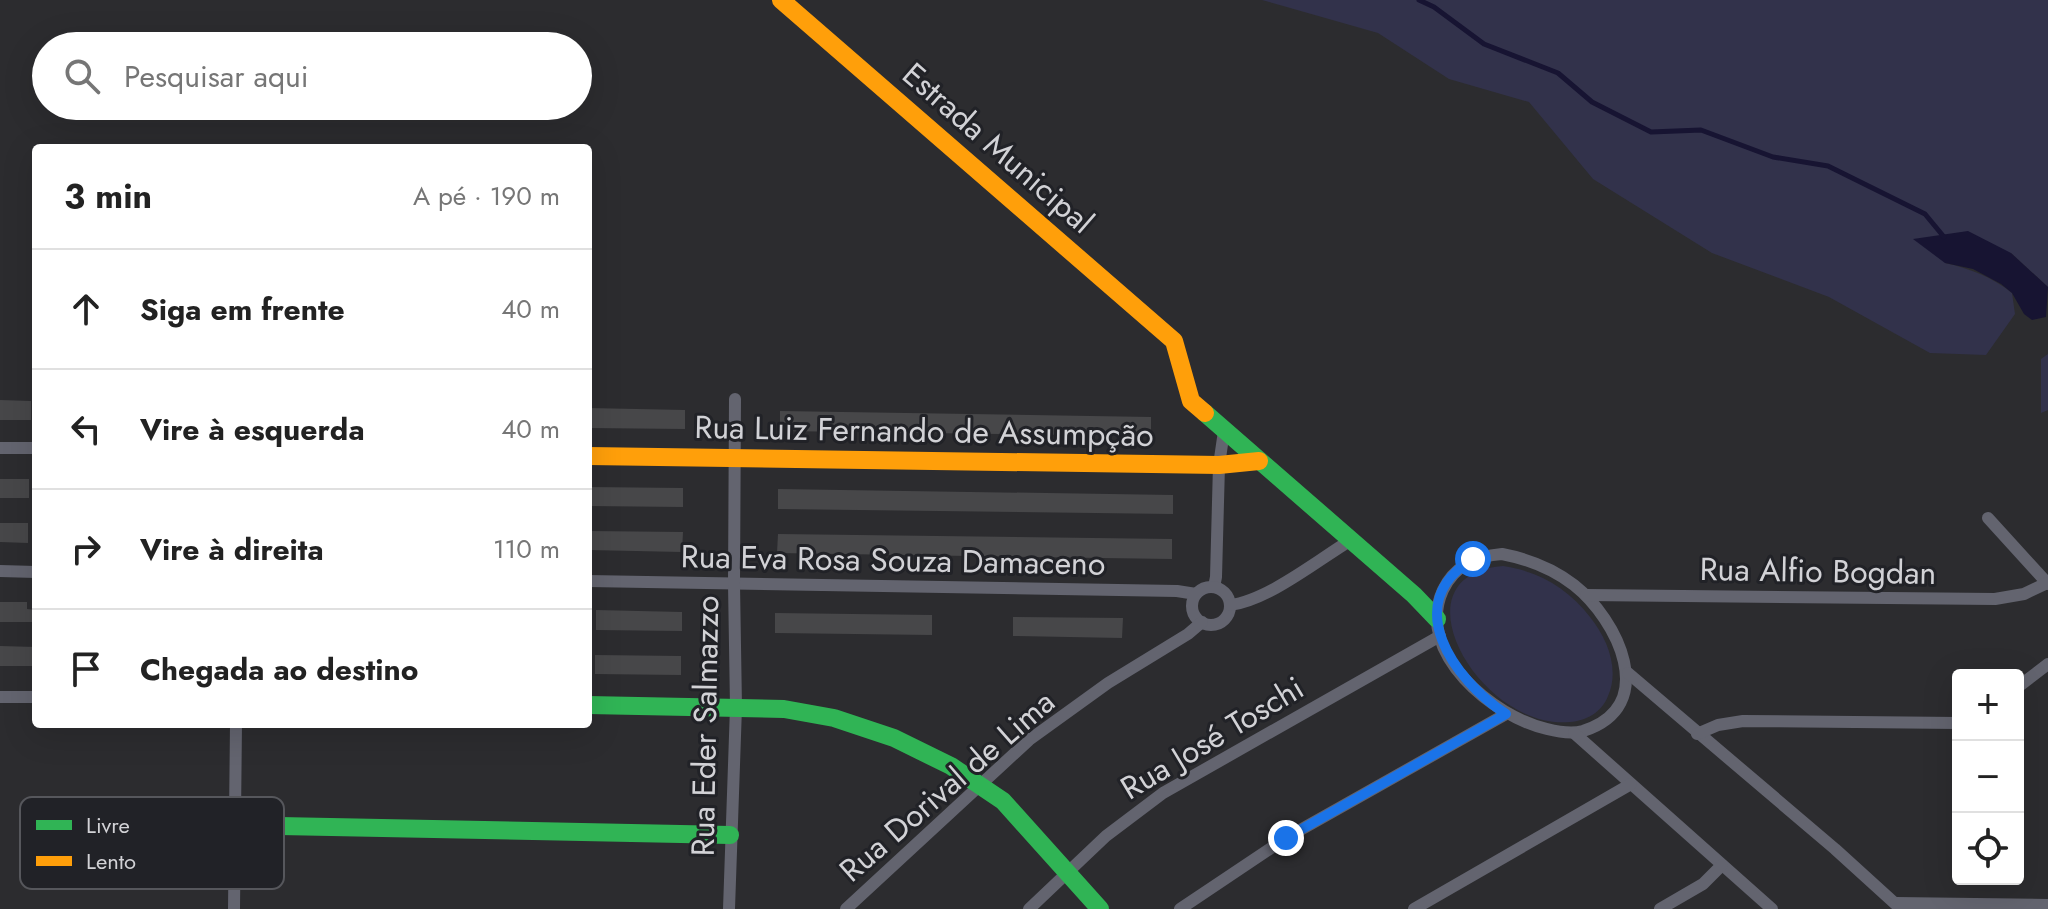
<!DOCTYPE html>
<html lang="pt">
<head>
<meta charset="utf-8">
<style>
	:root { --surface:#fff; --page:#f6f6f6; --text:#222; --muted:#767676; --line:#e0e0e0 }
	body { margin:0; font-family:Jost,sans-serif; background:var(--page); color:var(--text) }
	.controls { position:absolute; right:24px; bottom:24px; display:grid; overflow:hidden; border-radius:8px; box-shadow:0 8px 32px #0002 }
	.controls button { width:72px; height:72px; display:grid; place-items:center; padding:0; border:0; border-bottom:2px solid var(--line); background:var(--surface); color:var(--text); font:40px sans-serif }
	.stop { position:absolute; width:24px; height:24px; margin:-18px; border:6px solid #1a73e8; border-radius:50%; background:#fff }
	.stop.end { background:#1a73e8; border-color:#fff; box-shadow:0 2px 8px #0008 }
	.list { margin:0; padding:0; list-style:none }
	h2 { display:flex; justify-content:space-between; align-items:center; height:104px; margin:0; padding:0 32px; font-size:34px }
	h2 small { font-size:26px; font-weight:400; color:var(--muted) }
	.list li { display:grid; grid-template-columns:52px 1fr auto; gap:24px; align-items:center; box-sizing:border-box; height:120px; padding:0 32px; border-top:2px solid var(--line) }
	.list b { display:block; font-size:30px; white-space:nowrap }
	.list em { font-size:26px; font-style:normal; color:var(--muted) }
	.icon { flex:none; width:44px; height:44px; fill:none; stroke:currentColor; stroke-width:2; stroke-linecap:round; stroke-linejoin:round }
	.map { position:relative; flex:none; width:2048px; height:909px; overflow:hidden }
	.search { position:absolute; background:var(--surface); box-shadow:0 8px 32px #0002; left:32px; top:32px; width:560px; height:88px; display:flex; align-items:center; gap:20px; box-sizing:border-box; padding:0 28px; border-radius:44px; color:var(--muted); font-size:30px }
	.panel { position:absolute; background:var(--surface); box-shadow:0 8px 32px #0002; left:32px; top:144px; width:560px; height:584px; border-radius:8px }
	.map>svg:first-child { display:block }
	.green { fill:#32324b }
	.water { fill:#171432 }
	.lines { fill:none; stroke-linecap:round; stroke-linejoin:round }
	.stream { stroke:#171432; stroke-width:5 }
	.building { fill:#474749 }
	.street { stroke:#63646f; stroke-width:12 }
	.fast { stroke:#30b455; stroke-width:18 }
	.slow { stroke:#ff9f0a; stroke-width:18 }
	.route { stroke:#1a73e8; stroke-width:10 }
	.labels { text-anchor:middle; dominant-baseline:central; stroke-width:6; stroke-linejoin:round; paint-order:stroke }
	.street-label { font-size:32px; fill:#d2d2d6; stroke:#212227 }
	.key { fill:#212227; stroke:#56575c; stroke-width:2 }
	.key-label { font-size:22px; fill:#d2d2d6 }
</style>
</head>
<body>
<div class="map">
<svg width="2048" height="909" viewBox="0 0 2048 909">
	<rect width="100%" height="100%" fill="#2c2c2f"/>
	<!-- green -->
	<g class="green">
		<path d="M1262,0H2048V287L2011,253L1945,263C1971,269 1992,277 2012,293L2015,314L1986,355L1930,353L1829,297L1712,253L1593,179L1529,102L1449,79L1378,33Z"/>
		<polygon points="2048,354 2048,410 2041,413 2041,359"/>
		<path d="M1503,566C1538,571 1568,588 1590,617C1607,638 1620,669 1608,696C1602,712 1586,721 1570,722C1480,731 1390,575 1503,566Z"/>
	</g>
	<!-- water -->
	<polygon class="water" points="1968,231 2011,253 2048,287 2046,317 2032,320 2024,314 2012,293 2001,284 1973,269 1945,263 1913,239"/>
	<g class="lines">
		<!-- stream -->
		<polyline class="stream" points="1419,0 1434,7 1484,44 1558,73 1592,102 1651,132 1701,130 1773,157 1828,166 1925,214 1944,237"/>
	</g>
	<!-- building -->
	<g class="building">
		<polygon points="0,400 31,401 31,420 0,420"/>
		<polygon points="588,408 685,410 685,429 588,428"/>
		<polygon points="780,411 1151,417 1151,436 780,431"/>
		<rect x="0" y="479" width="29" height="19"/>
		<polygon points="588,487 683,488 683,507 588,506"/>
		<polygon points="778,489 1173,495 1173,514 778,509"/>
		<polygon points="0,523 28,523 28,543 0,542"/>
		<polygon points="588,531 683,532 682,552 588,550"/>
		<polygon points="778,534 1172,539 1172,559 777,553"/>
		<polygon points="0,602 27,602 27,609 36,610 36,622 0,622"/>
		<polygon points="596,610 682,612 682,631 596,630"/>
		<polygon points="775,613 932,615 932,635 775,633"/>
		<polygon points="1013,617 1123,618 1122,638 1013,636"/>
		<polygon points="0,646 36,647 36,666 0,666"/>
		<polygon points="595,655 681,656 681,675 595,674"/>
	</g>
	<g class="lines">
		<!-- street -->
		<g class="street">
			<polyline points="0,448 36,448"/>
			<polyline points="1988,518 2048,584"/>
			<path d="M1502,554C1528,559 1552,568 1574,585C1617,619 1661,706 1583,731C1572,734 1559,732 1547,729C1494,717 1414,653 1443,590C1455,565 1476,556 1502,554Z"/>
			<polyline points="0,571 36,572"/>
			<polyline points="588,581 1177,591 1196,594"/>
			<polyline points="1214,587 1216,577 1219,465 1224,431"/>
			<circle cx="1211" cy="606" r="19"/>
			<polyline points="1586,595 1995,599 2024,594 2047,583"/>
			<path d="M1230,605C1267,601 1318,560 1351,540"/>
			<polyline points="1628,673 1835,849 1901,909"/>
			<polyline points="2018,687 2048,664"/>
			<polyline points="0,697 36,697"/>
			<polyline points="1574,733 1772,909"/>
			<polyline points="1697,734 1718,725 1743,721 1958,723"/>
			<polyline points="1896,903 2048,905"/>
			<polyline points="234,909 236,724"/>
			<polyline points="729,909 736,707 734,584 735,399"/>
			<polyline points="846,909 1029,740 1108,683 1188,634 1202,622"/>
			<polyline points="1029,909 1106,836 1163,793 1440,636"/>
			<polyline points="1180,909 1286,838 1506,714"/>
			<polyline points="1414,909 1631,784"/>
			<polyline points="1660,909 1703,884 1722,865"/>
		</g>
		<!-- fast -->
		<g class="fast">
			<polyline points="1205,413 1414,595 1437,619"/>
			<polyline points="588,705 784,709 834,718 894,738 951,766 1003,801 1100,909"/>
			<polyline points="235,825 730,835"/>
		</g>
		<!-- slow -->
		<g class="slow">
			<polyline points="781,0 1174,341 1191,401 1205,413"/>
			<polyline points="588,456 1219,465 1259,461"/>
		</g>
	</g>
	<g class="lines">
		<!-- route -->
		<path class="route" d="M1286,838L1506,714C1454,680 1399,603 1473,559"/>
	</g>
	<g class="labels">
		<!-- street labels -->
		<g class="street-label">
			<text transform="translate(998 148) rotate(41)">Estrada Municipal</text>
			<text transform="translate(924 431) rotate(1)">Rua Luiz Fernando de Assumpção</text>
			<text transform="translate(893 560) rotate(1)">Rua Eva Rosa Souza Damaceno</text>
			<text transform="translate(1818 571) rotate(1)">Rua Alfio Bogdan</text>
			<text transform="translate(705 726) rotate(-89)">Rua Eder Salmazzo</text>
			<text transform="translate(1212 738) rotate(-31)">Rua José Toschi</text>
			<text transform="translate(947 786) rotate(-41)">Rua Dorival de Lima</text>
		</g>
	</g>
	<!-- legend -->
	<rect x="20" y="797" width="264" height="92" rx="12" class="key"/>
	<rect x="36" y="820" width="36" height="10" fill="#30b455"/>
	<rect x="36" y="856" width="36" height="10" fill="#ff9f0a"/>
	<g class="key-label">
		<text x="86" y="833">Livre</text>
		<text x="86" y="869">Lento</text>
	</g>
</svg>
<div class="controls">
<button>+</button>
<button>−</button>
<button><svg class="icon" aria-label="locate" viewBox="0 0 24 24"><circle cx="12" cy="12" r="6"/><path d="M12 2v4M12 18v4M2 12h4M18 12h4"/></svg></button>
</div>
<div class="stop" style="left:1473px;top:559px"></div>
<div class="stop end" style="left:1286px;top:838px"></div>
<div class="search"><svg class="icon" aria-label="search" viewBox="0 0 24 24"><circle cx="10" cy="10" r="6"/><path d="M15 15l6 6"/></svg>Pesquisar aqui</div>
<section class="panel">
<h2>3 min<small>A pé · 190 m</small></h2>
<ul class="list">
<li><svg class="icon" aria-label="ahead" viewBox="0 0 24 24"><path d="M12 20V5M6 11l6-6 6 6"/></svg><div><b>Siga em frente</b></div><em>40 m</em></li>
<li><svg class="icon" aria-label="left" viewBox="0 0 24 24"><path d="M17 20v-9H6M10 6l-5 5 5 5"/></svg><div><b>Vire à esquerda</b></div><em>40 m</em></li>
<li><svg class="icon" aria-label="right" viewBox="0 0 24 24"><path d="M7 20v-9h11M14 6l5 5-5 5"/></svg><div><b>Vire à direita</b></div><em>110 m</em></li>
<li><svg class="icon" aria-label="arrive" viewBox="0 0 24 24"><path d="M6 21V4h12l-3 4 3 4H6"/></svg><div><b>Chegada ao destino</b></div></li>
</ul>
</section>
</div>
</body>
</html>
